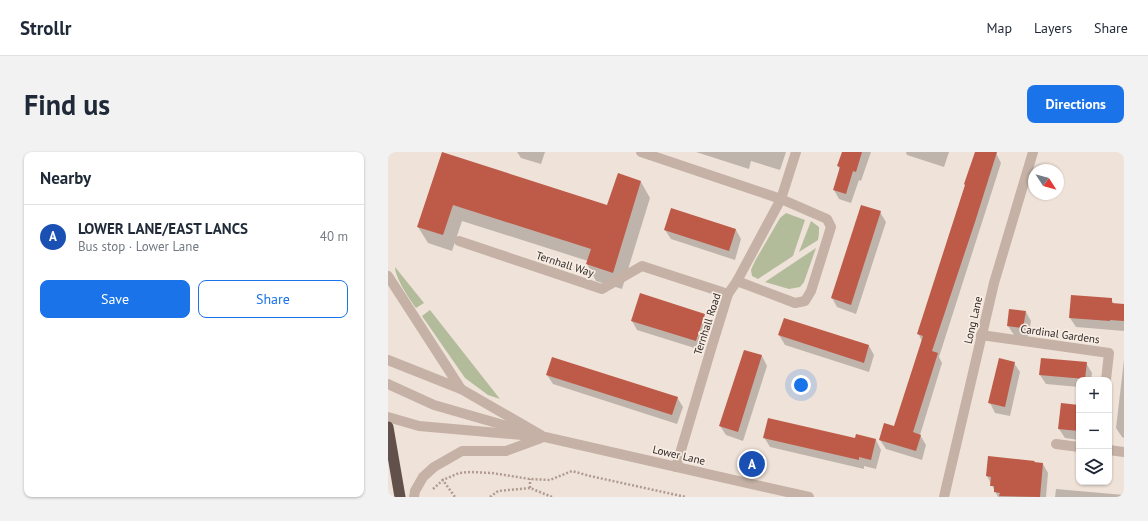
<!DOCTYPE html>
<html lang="en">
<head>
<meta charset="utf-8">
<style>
	:root { --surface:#fff; --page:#f2f2f3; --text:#1f2937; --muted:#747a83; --line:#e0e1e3; --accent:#1a73e8 }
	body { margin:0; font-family:"PT Sans",sans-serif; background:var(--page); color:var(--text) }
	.controls { position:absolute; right:12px; bottom:12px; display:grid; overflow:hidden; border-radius:8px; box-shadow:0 1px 3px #0004 }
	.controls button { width:36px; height:36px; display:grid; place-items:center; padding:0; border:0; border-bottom:1px solid var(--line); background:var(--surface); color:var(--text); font:20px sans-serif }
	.compass { position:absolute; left:640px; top:12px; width:36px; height:36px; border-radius:50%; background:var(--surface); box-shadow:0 1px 3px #0004; rotate:126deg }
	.you { position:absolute; left:413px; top:233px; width:14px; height:14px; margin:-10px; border:3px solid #fff; border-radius:50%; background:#1a73e8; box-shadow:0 0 0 6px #1a73e833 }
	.badge { display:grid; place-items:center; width:26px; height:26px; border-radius:50%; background:var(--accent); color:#fff; font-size:13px; font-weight:700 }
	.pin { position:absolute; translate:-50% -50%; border:2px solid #fff; box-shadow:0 1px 4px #0006 }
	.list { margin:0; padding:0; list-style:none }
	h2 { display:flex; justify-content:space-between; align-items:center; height:52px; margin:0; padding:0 16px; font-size:17px }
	h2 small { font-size:13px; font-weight:400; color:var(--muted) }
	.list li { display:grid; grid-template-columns:26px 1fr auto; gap:12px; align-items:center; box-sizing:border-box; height:64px; padding:0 16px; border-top:1px solid var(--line) }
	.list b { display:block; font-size:15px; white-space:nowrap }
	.list p { margin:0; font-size:13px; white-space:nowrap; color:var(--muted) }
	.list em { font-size:13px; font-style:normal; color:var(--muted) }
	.actions { display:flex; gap:8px; padding:12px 16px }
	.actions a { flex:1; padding:9px 0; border:1px solid var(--accent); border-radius:8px; text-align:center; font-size:14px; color:var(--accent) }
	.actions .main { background:var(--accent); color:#fff }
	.icon { flex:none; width:22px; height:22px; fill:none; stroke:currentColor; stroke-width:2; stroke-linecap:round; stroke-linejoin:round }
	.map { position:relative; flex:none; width:736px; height:345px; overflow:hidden; border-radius:8px }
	header { display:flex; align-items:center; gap:24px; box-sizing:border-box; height:56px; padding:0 20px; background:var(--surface); border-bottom:1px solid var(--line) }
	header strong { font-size:19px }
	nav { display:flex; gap:22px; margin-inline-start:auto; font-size:14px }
	.intro { display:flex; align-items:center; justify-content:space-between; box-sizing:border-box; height:96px; padding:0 24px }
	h1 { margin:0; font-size:28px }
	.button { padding:10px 18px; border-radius:8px; background:var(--accent); color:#fff; font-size:14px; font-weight:700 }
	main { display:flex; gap:24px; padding:0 24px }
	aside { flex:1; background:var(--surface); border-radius:8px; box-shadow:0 1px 3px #0004 }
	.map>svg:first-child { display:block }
	.green { fill:#b3bc9a }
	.shadow { fill:#0003 }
	.building { fill:#bd5b48 }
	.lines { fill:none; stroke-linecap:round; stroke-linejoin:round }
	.path { stroke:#b19b90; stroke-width:2.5; stroke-dasharray:2 2; stroke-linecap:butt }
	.minor { stroke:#c5b1a5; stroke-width:10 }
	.tertiary { stroke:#c5b1a5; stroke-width:10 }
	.trunk { stroke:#62504a; stroke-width:11 }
	.labels { text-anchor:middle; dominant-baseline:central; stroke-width:3.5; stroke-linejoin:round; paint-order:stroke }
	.street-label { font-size:11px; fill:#322926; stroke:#f7ede4 }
</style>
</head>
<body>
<header>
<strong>Strollr</strong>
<nav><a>Map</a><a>Layers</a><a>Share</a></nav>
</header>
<div class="intro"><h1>Find us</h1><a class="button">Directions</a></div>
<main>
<aside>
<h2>Nearby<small></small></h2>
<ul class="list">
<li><span class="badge" style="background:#1a4fb4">A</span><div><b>LOWER LANE/EAST LANCS</b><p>Bus stop · Lower Lane</p></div><em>40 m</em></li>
</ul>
<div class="actions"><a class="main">Save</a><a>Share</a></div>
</aside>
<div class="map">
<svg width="736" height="345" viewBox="0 0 736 345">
	<rect width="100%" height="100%" fill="#efe2d8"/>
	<!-- green -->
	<g class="green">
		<polygon points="398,61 417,68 405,104 370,127 364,124 363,118 367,109 392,66"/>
		<polygon points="423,69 431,75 431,81 430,88 411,100"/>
		<polygon points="428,96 416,130 412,135 401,137 377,130"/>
		<path d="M7,115L36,151L28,156C21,147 7,125 7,115Z"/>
		<polygon points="42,158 112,247 100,243 77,226 34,164"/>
	</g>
	<!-- shadow -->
	<g class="shadow">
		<polygon points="129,0 157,0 153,12 133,6"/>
		<polygon points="308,0 398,0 392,18 363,9 361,17"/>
		<polygon points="455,0 483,0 473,29 471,28 463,51 451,47 446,38 452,18 450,14"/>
		<polygon points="518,0 561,0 556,15 519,3"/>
		<polygon points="588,0 603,0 608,1 613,11 551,205 554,211 532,283 538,293 534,308 498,297 492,288 507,276 534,189 530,181"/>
		<polygon points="55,1 220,55 253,30 262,46 234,137 208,129 199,112 200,109 74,69 64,99 40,91 30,75"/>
		<polygon points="492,60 498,70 468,162 449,155 444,146"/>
		<polygon points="277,78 348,78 353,87 347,108 283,87"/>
		<polygon points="723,147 726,152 736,153 736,179 688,175 682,166"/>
		<polygon points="638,160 643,169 640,185 626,183 620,174"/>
		<polygon points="316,163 321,173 313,198 249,178 244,169"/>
		<polygon points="391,183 481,194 486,203 481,220 397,193"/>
		<polygon points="357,199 374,204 379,214 355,289 338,283 332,274"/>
		<polygon points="736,208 736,286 734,285 728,276"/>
		<polygon points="626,211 632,220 622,264 607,261 602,251"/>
		<polygon points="698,211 704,221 703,228 691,228 691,235 658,232 652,223"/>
		<polygon points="159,223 289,245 295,255 289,272 165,232"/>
		<polygon points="691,254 691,288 677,286 671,277"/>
		<polygon points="376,285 488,288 493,298 488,317 476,314 476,317 382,295"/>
		<polygon points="646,310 647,311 655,312 660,321 658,345 610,345 599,324"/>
		<polygon points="668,337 736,343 736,345 667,345"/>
	</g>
	<!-- building -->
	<g class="building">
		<polygon points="54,0 219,53 230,21 253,29 225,121 198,112 203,97 65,53 55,83 29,75"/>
		<polygon points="454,0 474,0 468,20 465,19 458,42 445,38 452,15 449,14"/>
		<polygon points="587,0 609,0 587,70 544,199 550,201 525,280 533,283 528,299 491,288 496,271 506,274 535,184 529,182 577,33 576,32"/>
		<polygon points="473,53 493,59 463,153 443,146"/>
		<polygon points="283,56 348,77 341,99 276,78"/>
		<polygon points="252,141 317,162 308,189 243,169"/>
		<polygon points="683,143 724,146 724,151 736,152 736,169 722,168 722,169 681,166"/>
		<polygon points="621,157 638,159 635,176 619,174"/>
		<polygon points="396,166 481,193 476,211 390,183"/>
		<polygon points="356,198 374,203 350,280 331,274"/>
		<polygon points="164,205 290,245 284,263 158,223"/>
		<polygon points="611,206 627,210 617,255 600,251"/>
		<polygon points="653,206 699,210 697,227 651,223"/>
		<polygon points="673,251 691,253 691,279 670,277"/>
		<polygon points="380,266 467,286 468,282 488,287 483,308 471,305 471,308 375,286"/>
		<polygon points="600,304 647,309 646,310 655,311 652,345 611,344 612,341 606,340 606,334 602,334 603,325 598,324"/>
	</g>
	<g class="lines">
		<!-- path -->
		<g class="path">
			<polyline points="54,327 67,345"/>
			<polyline points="142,336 142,327"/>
			<polyline points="45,337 55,328 71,321 82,320 104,321 142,327 162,328 184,319 202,324 298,345"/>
			<polyline points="102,345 110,339 142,336 164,345"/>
		</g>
		<!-- minor -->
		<g class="minor">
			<polyline points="253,0 393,47 439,67 443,75 423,139 417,149 407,151 349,129"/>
			<polyline points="71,89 214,137 254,114 340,142"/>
			<polyline points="593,183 721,201 718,228"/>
			<polyline points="668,292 691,295"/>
			<polyline points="721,298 736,300"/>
			<polyline points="288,315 323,197 340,142 349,129 393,47 408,0"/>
		</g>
		<!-- tertiary -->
		<g class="tertiary">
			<polyline points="0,124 73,237"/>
			<polyline points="0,208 73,237 153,283"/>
			<polyline points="0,232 46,253 133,278"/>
			<polyline points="0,265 31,274 157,285 421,345"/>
			<polyline points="26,345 27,339 35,325 46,315 74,299 118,299 153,286"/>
			<polyline points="556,345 606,131 645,0"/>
		</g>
		<!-- trunk -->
		<polyline class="trunk" points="0,275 12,345"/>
	</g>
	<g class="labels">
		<!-- street labels -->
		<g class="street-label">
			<text transform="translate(177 112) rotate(18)">Ternhall Way</text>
			<text transform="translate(585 168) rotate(-77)">Long Lane</text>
			<text transform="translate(319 172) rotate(-72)">Ternhall Road</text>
			<text transform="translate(672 182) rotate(8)">Cardinal Gardens</text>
			<text transform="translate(291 303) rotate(13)">Lower Lane</text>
		</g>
	</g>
</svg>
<div class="controls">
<button>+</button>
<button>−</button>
<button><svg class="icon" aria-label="layers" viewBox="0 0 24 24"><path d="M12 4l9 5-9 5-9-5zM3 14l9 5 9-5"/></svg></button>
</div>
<svg class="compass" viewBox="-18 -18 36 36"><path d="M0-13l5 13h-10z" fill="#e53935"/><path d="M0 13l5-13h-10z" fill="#747a83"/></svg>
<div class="you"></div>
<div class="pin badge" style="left:364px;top:312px;background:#1a4fb4">A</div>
</div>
</main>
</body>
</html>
